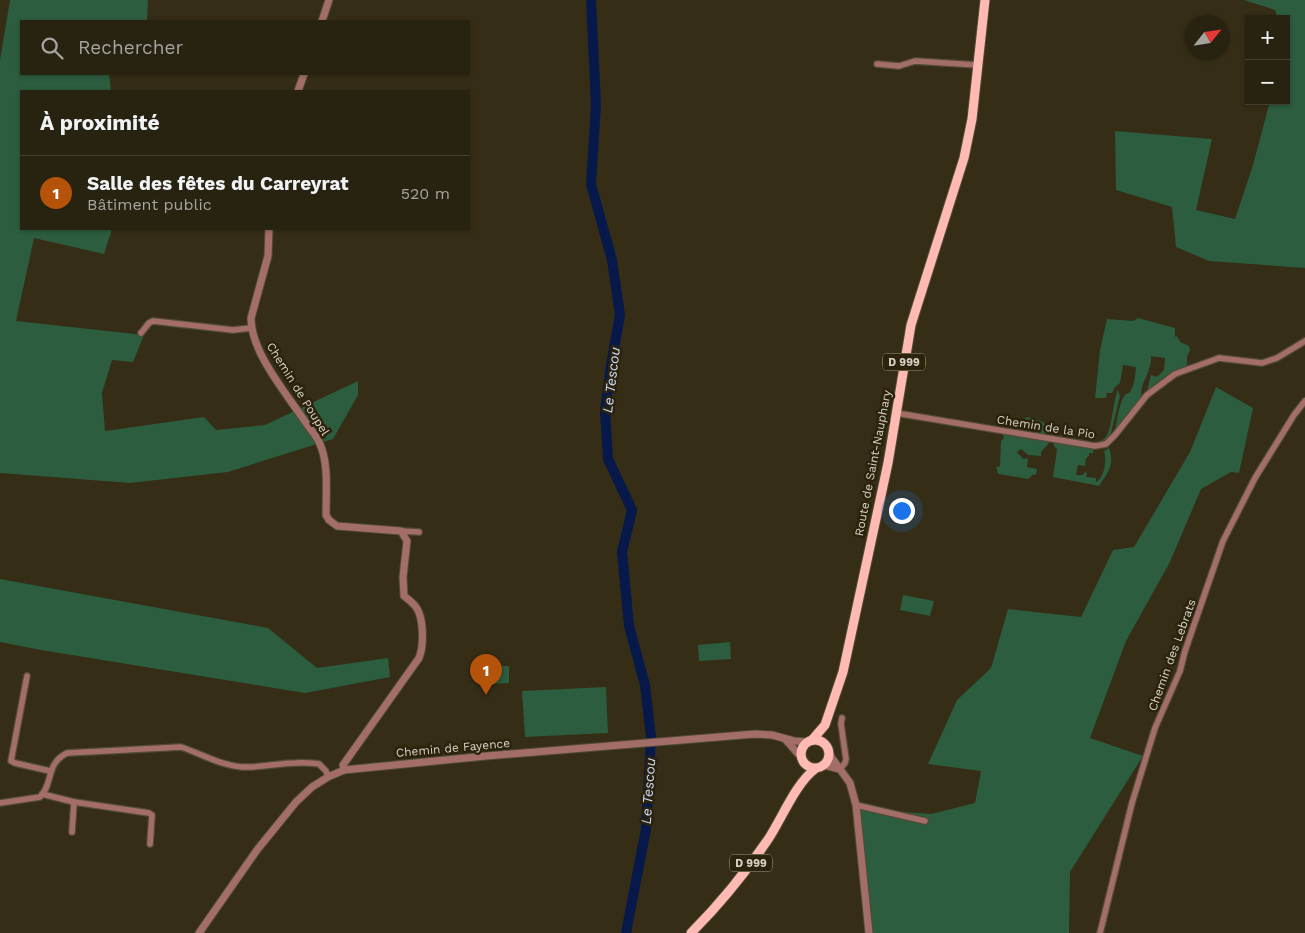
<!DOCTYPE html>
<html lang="fr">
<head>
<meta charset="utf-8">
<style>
	:root { --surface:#282210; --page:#302a19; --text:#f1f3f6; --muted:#a5a49f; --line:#443f30; --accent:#b45309 }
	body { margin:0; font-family:"Work Sans",sans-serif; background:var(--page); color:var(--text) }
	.controls { position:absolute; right:15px; top:15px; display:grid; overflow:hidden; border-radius:0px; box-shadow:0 1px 4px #0004 }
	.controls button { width:45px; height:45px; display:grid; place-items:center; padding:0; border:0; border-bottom:1px solid var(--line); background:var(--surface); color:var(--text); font:25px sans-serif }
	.compass { position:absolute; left:1185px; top:15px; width:45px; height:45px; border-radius:50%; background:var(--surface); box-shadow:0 1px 4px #0004; rotate:60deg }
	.you { position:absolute; left:901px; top:510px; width:18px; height:18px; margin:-12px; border:4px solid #fff; border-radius:50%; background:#1a73e8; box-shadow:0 0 0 8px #1a73e833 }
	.badge { display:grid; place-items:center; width:32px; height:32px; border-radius:50%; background:var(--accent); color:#fff; font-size:16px; font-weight:700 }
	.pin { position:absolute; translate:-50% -41px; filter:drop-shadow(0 1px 2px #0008) }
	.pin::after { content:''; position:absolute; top:26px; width:18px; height:15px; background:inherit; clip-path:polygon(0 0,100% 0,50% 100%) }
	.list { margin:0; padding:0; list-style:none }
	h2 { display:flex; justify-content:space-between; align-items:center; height:65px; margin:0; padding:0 20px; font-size:21px }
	h2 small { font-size:16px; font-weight:400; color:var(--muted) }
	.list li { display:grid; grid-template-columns:32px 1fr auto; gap:15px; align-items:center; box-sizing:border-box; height:75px; padding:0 20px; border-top:1px solid var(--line) }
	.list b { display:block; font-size:19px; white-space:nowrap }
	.list p { margin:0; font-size:16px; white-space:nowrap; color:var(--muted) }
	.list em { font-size:16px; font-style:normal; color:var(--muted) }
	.icon { flex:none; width:28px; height:28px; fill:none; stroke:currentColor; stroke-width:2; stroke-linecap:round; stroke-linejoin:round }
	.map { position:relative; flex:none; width:1305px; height:933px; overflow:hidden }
	.search { position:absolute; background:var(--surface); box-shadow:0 1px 4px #0004; left:20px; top:20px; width:450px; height:55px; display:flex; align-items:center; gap:12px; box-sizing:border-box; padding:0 18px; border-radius:0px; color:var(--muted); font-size:19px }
	.panel { position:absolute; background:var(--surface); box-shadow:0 1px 4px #0004; left:20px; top:90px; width:450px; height:140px; border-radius:0px }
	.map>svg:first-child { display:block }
	.green { fill:#2b5d3e }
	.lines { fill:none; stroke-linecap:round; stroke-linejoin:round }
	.river { stroke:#07194b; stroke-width:10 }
	.minor-casing { stroke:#524b36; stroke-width:8 }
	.tertiary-casing { stroke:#524b36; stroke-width:9 }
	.primary-casing { stroke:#524b36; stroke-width:11 }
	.minor { stroke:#a36d68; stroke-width:5.5 }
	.tertiary { stroke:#a36d68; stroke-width:7 }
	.primary { stroke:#febab3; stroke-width:9 }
	.labels { text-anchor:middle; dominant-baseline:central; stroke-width:5; stroke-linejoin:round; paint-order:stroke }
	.shield { fill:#2b230c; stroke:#a39e8e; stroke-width:1 }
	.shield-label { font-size:11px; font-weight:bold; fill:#d7d2c5 }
	.street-label { font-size:12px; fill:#d7d2c5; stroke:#2b230c }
	.water-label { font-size:14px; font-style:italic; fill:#ccdcff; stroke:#2b230c }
</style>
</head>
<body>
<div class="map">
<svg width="1305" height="933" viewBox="0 0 1305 933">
	<rect width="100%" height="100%" fill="#352d16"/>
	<!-- green -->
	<g class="green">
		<polygon points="10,0 148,0 147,21 21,21 21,74 109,74 111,91 21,91 21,229 112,229 104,254 34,238 16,321 144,335 133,362 112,360 102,393 105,431 204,417 216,430 265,425 358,381 358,395 333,439 228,472 130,483 0,473 0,60"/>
		<polygon points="1244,0 1305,0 1305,268 1209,261 1176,247 1172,207 1116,190 1115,131 1212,139 1196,210 1235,219 1253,165 1270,101 1286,101 1286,19 1278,19 1275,10"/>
		<path d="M1138,318L1175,328V337L1177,336L1180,342L1189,346L1190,351L1187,356V366C1180,372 1176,371 1168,375C1160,379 1154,385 1147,391L1151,375L1157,377L1164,370L1165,358L1151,356C1151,360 1151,365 1149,369C1147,378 1139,387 1142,396L1116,430C1115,426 1120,400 1125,395C1128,392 1129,395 1131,390C1135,383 1135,375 1136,367L1123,365L1120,383L1115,387L1112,393H1107L1106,398H1095L1100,350L1107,319L1133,321Z"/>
		<polygon points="1216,387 1253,408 1239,473 1231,472 1201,489 1170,562 1126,641 1090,738 1143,756 1070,872 1069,933 871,933 860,809 931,814 975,803 981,771 928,764 957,700 991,668 1008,609 1081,617 1113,550 1134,547 1190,452"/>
		<path d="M1118,390L1120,396L1110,437L1104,442L1099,443C1100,441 1103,440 1105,438C1112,432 1113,399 1118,390Z"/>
		<polygon points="1027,417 1043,422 1048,428 1046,436 1049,443 1041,452 1041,456 1028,455 1021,449 1017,452 1023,459 1028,458 1027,467 1037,469 1036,475 1034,474 1028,479 998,474 996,467 1000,466 1001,441 1004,438 1002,431 1007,429 1023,430 1032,439 1035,438 1037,431 1035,428 1023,425 1024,419"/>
		<path d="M1054,442L1093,448V453H1089V456L1086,458L1085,466L1078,465L1076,475H1083L1085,472L1087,473L1086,477L1096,478V482C1105,477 1107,459 1104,451L1109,448C1115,464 1108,473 1099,486L1053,477L1057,449L1054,446Z"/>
		<polygon points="0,579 268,628 317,668 388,658 390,677 305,693 41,650 0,642"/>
		<polygon points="903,595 934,601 930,616 900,610"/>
		<polygon points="730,642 731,659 699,661 698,645"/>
		<polygon points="492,666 509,666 509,683 492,684"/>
		<polygon points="606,687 608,733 525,737 522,691"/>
	</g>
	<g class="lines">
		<!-- river -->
		<polyline class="river" points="591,0 596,105 591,184 612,260 620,315 611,365 605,411 608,459 632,510 622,552 629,626 645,685 651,738 646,829 626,933"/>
		<defs>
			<g id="minor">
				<polyline points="877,64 899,66 915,61 977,65"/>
				<polyline points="141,333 149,323 153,321 233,330 251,328"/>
				<polyline points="896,413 1095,446 1106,444 1115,435 1147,395 1175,374 1219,358 1262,363 1277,358 1305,341"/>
				<polyline points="401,531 419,532"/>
				<polyline points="27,676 11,761 15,763 50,771"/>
				<polyline points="840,769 845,763 846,759 841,724 842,718"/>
				<polyline points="42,794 74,802 149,813 152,815 150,844"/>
				<path d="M0,803L40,797C54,783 45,764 67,753L181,747C202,754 219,765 242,767C260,768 278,763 296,763C304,762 311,763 319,764L326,771L328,777"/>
				<polyline points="856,805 925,821"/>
				<polyline points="72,832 74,802"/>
				<polyline points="1100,933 1132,803 1155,728 1180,671 1185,651 1223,541 1255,478 1294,415 1305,401"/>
			</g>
			<g id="tertiary">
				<polyline points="322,21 329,0"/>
				<polyline points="298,91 304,74"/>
				<path d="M269,229L268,256L251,318C251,353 287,394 306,423C310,429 316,435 319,442C329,461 326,493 326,515L329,520L337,526L401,531L407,541L403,577L404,596C408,599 413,603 416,607C424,618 424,646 419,658L343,765L344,770"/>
				<polyline points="785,739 801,757"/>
				<polyline points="829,754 850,783 856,805 869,933"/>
				<polyline points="824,765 839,769"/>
				<polyline points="199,933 257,850 296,802 312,787 328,777 344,770 486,756 755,734 772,735 794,741 808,742"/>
			</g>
			<g id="primary">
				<circle cx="815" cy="754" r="14"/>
				<polyline points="812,740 825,725 843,672 888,463 911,325 964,158 972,119 985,0"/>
				<path d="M691,933C720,904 746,872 769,838C782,818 796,783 815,769"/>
			</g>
		</defs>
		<!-- minor casing -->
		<use href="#minor" class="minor-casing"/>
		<!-- tertiary casing -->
		<use href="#tertiary" class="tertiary-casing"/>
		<!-- primary casing -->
		<use href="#primary" class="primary-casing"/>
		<!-- minor -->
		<use href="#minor" class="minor"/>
		<!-- tertiary -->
		<use href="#tertiary" class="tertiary"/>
		<!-- primary -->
		<use href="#primary" class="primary"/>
	</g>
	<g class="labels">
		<!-- shield labels -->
		<g class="shield">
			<rect x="883" y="353.5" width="42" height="17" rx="4"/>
			<rect x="730" y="854.5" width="42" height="17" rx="4"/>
		</g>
		<g class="shield-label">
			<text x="904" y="362">D 999</text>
			<text x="751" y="863">D 999</text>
		</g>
		<!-- street labels -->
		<g class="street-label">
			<text transform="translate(298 389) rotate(58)">Chemin de Poupel</text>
			<text transform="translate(1046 427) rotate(9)">Chemin de la Pio</text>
			<text transform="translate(873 463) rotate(-79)">Route de Saint-Nauphary</text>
			<text transform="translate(1172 655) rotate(-70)">Chemin des Lebrats</text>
			<text transform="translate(453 748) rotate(-5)">Chemin de Fayence</text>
		</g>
		<!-- water labels -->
		<g class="water-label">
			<text transform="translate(611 380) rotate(-83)">Le Tescou</text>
			<text transform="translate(648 791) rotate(-86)">Le Tescou</text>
		</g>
	</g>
</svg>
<div class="controls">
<button>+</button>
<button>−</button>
</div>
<svg class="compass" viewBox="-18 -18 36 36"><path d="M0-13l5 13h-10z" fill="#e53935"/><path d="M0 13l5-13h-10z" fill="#a5a49f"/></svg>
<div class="you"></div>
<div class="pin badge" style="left:486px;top:695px">1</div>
<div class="search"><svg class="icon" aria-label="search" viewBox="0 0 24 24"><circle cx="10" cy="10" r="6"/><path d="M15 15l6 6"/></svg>Rechercher</div>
<section class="panel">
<h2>À proximité<small></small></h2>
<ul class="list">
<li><span class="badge">1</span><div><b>Salle des fêtes du Carreyrat</b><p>Bâtiment public</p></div><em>520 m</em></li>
</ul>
</section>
</div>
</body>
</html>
